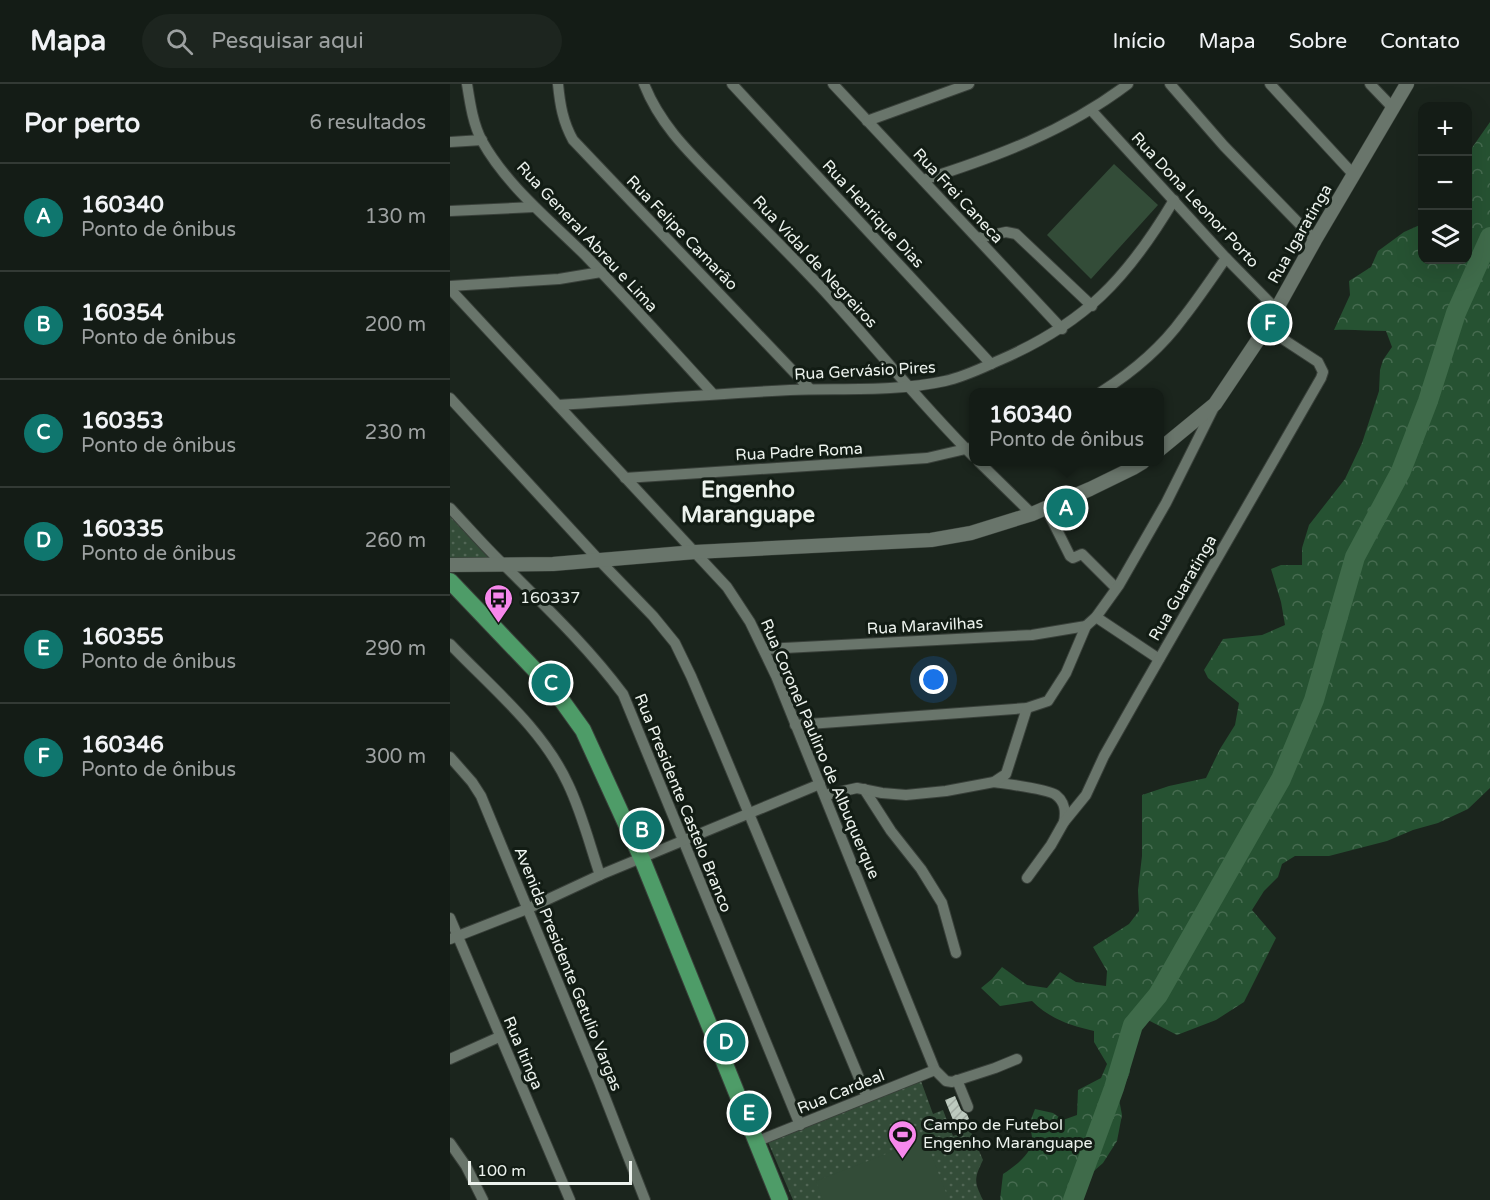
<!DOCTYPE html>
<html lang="pt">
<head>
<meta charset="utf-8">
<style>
	:root { --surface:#141c16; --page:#1d251f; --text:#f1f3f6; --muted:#9da1a1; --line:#333a35; --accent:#0f766e }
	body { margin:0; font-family:"Varela Round",sans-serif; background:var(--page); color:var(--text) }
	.controls { position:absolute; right:18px; top:18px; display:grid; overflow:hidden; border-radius:12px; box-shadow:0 6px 24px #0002 }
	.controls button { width:54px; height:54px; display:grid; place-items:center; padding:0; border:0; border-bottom:2px solid var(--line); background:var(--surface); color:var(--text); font:30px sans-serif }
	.scale { position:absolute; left:18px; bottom:15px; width:164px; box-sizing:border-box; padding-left:6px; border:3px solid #ecf2ed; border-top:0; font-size:16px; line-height:21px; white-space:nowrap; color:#ecf2ed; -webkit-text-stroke:4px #121c14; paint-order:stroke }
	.you { position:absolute; left:484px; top:596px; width:21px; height:21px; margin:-15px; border:4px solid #fff; border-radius:50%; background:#1a73e8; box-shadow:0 0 0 9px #1a73e833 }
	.badge { display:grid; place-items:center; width:39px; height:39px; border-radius:50%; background:var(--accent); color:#fff; font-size:20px; font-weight:700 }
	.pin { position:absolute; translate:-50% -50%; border:3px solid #fff; box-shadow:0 2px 6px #0006 }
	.popup { position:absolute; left:519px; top:304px; width:195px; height:78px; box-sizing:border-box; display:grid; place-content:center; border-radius:12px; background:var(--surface); filter:drop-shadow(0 2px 4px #0005); font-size:20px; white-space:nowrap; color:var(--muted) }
	.popup b { font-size:22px; color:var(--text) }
	.popup::after { content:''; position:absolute; left:50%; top:100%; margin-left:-12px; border:12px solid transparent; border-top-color:var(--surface) }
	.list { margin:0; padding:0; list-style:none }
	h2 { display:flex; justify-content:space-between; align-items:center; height:78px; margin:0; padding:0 24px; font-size:26px }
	h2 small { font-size:20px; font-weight:400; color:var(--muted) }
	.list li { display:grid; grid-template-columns:39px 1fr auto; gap:18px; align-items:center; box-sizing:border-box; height:108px; padding:0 24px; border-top:2px solid var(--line) }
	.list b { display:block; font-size:22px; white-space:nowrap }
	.list p { margin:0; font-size:20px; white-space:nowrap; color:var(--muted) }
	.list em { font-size:20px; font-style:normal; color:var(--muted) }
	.icon { flex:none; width:33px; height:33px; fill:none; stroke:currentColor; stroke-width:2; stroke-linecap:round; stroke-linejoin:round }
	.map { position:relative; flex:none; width:1040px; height:1116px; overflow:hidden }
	header { display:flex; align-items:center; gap:36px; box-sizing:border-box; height:84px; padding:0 30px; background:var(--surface); border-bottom:2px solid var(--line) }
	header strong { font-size:28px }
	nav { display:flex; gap:33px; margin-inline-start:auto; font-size:21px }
	.search { width:420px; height:54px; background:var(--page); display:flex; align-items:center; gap:15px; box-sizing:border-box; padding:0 21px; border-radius:33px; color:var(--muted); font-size:22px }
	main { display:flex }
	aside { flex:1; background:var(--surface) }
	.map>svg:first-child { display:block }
	.forest { fill:url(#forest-crowns) }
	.park { fill:url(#park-dots) }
	.pitch { fill:#334c38 }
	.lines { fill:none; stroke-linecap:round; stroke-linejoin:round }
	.river { stroke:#3f6b4a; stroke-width:20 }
	.building { fill:url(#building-hatch) }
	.minor-casing { stroke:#39403a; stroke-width:12 }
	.tertiary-casing { stroke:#39403a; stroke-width:15 }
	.primary-casing { stroke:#39403a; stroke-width:18 }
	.minor { stroke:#69756b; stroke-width:10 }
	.tertiary { stroke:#69756b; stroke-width:14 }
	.primary { stroke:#4e9c68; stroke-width:16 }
	.labels { text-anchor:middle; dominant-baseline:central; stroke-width:6; stroke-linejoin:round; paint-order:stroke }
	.street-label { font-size:16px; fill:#ecf2ed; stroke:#121c14 }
	.poi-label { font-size:16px; fill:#ecf2ed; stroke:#121c14; text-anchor:start }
	.district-label { font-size:22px; font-weight:bold; fill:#ecf2ed; stroke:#121c14 }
</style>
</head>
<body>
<header>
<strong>Mapa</strong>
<div class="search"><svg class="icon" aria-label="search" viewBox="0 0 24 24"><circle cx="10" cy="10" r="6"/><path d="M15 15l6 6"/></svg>Pesquisar aqui</div>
<nav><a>Início</a><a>Mapa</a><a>Sobre</a><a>Contato</a></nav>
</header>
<main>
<aside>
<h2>Por perto<small>6 resultados</small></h2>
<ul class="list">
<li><span class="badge">A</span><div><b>160340</b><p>Ponto de ônibus</p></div><em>130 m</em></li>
<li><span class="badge">B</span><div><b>160354</b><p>Ponto de ônibus</p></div><em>200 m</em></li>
<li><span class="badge">C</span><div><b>160353</b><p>Ponto de ônibus</p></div><em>230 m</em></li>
<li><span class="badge">D</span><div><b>160335</b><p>Ponto de ônibus</p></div><em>260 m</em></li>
<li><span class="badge">E</span><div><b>160355</b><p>Ponto de ônibus</p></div><em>290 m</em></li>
<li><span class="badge">F</span><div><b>160346</b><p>Ponto de ônibus</p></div><em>300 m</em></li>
</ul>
</aside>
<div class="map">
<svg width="1040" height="1116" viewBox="0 0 1040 1116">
	<defs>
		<pattern id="forest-crowns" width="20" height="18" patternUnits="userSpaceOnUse" patternTransform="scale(1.5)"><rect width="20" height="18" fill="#265232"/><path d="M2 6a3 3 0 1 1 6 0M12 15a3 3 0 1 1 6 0" fill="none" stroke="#466b50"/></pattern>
		<pattern id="park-dots" width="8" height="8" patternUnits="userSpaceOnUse" patternTransform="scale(1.5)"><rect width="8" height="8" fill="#334c38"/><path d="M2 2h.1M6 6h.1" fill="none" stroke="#516655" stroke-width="1.8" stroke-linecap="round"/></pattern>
		<pattern id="building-hatch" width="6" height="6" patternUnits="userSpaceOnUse" patternTransform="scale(1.5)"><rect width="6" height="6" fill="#bdcabf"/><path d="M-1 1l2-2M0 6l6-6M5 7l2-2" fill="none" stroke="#a0aaa1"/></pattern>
	</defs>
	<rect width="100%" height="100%" fill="#1b251d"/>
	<!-- forest -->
	<path class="forest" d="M1040,38V704L1018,725L988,739L963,746L937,757L879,772H845L832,780L828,793L814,807L802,826L826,854L794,918L766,936L727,951L696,935L680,965V988L669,1015L672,1031L667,1057L653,1079L636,1094L632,1116H550L553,1090C565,1082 584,1069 582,1053C580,1038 579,1040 585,1025L603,1029L613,1036L627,1031L628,1006L651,994L657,980L644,958V947C619,941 600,935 582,917L550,922L531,904L542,895L552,883L577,901L597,904L610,888L626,898L656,902L657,887L643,863L679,840L689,827L688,806L692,772V711L719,702L756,694L770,665L785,641L789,619L758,594L754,586L773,555L812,551L835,541L831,518L821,485L831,481H852V464L859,441L895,395L912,359L929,307L930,286L933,276L942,263L936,247C919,247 902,245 884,246L900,211L899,197L921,183L928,167L954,148L972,140V176H1018V76L1019,68Z"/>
	<!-- park -->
	<g class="park">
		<polygon points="0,427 46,477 0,480"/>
		<path d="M471,997L483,1030L493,1026L503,1052L520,1046L533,1076C524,1095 524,1097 533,1116H343L318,1058Z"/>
	</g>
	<!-- pitch -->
	<g class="pitch">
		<polygon points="664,80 708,121 641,195 597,151"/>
		<polygon points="475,1055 499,1116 373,1116 366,1097"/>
	</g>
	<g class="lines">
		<!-- river -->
		<polyline class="river" points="623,1116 664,1004 683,941 708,911 831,695 864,616 905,473 951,387 978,317 1006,229 1040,153"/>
	</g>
	<!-- building -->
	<polygon class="building" points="505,1012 511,1026 517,1030 519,1035 505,1041 495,1016"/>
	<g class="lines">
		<defs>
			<g id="minor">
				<path d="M17,0C20,19 23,40 32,57C57,102 100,136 136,172C179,217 221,264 263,310"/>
				<path d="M108,0C110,21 113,38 123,56L360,305"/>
				<path d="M194,0C211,43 242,71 274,104C309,140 345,175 379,212C427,265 472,321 523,372"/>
				<polyline points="282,0 541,280"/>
				<polyline points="383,0 612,245"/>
				<polyline points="720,0 774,62 865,156"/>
				<polyline points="820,0 903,90"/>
				<polyline points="920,0 943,24"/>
				<polyline points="642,27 776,174 826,225"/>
				<polyline points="417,37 519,0"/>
				<polyline points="0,58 32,56"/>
				<path d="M473,96C546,73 616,47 678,0"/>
				<polyline points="0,127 84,123"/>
				<polyline points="528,154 556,148 566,150 642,222"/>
				<polyline points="0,202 109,195 151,188"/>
				<polyline points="0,205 277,503 300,538 326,592 485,986 496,997 502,998 545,984 567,975"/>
				<path d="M651,308C681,289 712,263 733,234C748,215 762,194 776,174"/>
				<polyline points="0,314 148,475 203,532 225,559 241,592 267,653 417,1013"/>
				<path d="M108,321C186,316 263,310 340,306C391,304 445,308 495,297C514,293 532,284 550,276C635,239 677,195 724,116"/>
				<polyline points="529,378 582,430"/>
				<polyline points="175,394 477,374 520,364"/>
				<path d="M0,424C18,443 35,463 54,481C96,523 138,563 173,610L350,1041"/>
				<polyline points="596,424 620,472 623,474 632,470 666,504"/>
				<polyline points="646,533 709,575"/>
				<path d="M0,560C41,603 93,645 118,700C132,729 140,762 150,791"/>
				<polyline points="315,565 582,551 636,542"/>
				<polyline points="345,641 577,624 598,617 616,589 636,542 646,533 669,501 716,419 764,323"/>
				<polyline points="0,673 22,698 31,712 149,998 195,1116"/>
				<path d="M544,698C557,700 598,705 606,711C615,718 616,727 614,738"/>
				<polyline points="414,705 441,747 471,785 492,819 506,869"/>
				<polyline points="375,711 407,704 432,709 456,711 496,707 544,698 556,690 577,624"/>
				<polyline points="577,794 601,761 614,738 636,711 654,672 688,612 871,294 873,288 868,278 816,244"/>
				<polyline points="0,834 120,1116"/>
				<polyline points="0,855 77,825 150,791 370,700"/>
				<polyline points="0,975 49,953"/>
				<polyline points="507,996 518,1023"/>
				<polyline points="308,1057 485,986"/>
				<polyline points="0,1059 16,1082 33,1116"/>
			</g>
			<g id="tertiary">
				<polyline points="709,366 765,320 816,244 865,156 957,0"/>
				<polyline points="0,481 103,480 245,468 481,456 521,449 582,430 640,405 683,384 693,378"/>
			</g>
			<polyline id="primary" points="0,497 105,607 133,646 192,775 330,1116"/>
		</defs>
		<!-- minor casing -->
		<use href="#minor" class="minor-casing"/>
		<!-- tertiary casing -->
		<use href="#tertiary" class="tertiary-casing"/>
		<!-- primary casing -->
		<use href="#primary" class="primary-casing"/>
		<!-- minor -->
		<use href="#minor" class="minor"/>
		<!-- tertiary -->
		<use href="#tertiary" class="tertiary"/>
		<!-- primary -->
		<use href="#primary" class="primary"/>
	</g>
	<!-- icons -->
	<defs>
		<symbol id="bus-pin" viewBox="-11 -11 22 30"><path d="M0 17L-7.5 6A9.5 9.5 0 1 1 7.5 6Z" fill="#f788ec" stroke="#121c14"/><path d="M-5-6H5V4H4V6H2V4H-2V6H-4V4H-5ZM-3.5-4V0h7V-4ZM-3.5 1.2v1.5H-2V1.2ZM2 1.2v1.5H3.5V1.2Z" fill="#111"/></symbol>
		<symbol id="stadium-pin" viewBox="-11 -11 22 30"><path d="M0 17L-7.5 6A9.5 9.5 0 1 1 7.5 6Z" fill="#f788ec" stroke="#121c14"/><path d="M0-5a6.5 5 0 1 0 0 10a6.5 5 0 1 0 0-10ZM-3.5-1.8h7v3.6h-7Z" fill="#111"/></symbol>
	</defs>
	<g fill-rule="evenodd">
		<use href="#bus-pin" x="32" y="498" width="33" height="45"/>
		<use href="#stadium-pin" x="436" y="1034" width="33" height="45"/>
	</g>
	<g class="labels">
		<!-- street labels -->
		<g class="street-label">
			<text transform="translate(508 112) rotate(47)">Rua Frei Caneca</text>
			<text transform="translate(745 116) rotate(47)">Rua Dona Leonor Porto</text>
			<text transform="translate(423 130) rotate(47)">Rua Henrique Dias</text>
			<text transform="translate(232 149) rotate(46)">Rua Felipe Camarão</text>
			<text transform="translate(850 150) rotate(-60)">Rua Igaratinga</text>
			<text transform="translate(137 153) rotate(47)">Rua General Abreu e Lima</text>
			<text transform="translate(365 178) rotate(47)">Rua Vidal de Negreiros</text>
			<text transform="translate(415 287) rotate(-3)">Rua Gervásio Pires</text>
			<text transform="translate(349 368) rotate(-3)">Rua Padre Roma</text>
			<text transform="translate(733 504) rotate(-60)">Rua Guaratinga</text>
			<text transform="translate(475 542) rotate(-3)">Rua Maravilhas</text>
			<text transform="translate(370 665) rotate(67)">Rua Coronel Paulino de Albuquerque</text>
			<text transform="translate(233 719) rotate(68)">Rua Presidente Castelo Branco</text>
			<text transform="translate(118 885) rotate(68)">Avenida Presidente Getulio Vargas</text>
			<text transform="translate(73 969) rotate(67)">Rua Itinga</text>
			<text transform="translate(391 1008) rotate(-22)">Rua Cardeal</text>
		</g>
		<!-- poi labels -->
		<g class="poi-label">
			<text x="70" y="514">160337</text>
			<text x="473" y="1041">Campo de Futebol<tspan x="473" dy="18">Engenho Maranguape</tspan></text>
		</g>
		<!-- district labels -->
		<g class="district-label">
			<text x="298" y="406">Engenho<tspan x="298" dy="25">Maranguape</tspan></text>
		</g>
	</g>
</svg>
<div class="controls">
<button>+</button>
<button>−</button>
<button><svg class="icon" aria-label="layers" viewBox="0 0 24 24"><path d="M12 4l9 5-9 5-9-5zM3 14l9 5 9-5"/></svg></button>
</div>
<div class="scale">100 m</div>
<div class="you"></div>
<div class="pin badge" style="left:616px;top:424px">A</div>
<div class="popup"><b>160340</b>Ponto de ônibus</div>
<div class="pin badge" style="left:192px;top:746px">B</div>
<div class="pin badge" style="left:101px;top:599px">C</div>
<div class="pin badge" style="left:276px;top:958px">D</div>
<div class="pin badge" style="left:299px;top:1029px">E</div>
<div class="pin badge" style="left:820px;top:239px">F</div>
</div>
</main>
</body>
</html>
